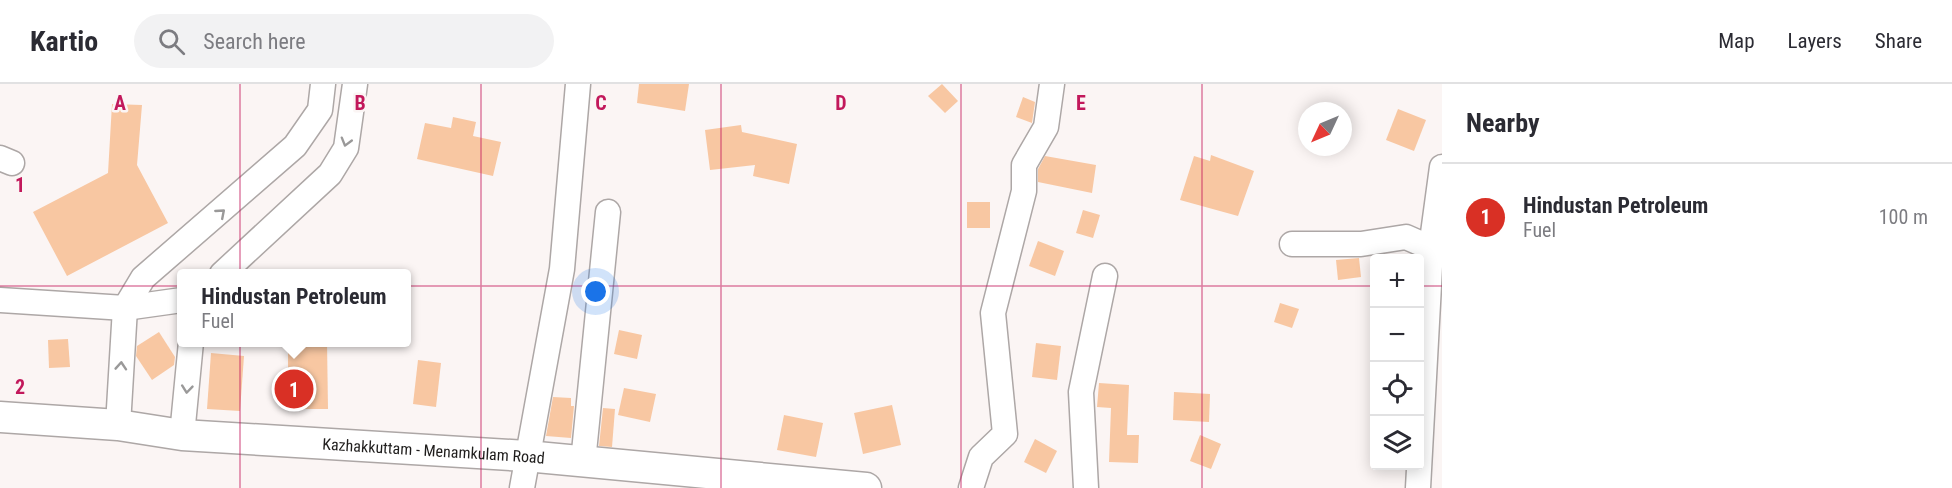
<!DOCTYPE html>
<html lang="en">
<head>
<meta charset="utf-8">
<style>
	:root { --surface:#fff; --page:#f2f2f3; --text:#2b2b33; --muted:#7c7c81; --line:#e1e1e2; --accent:#d93025 }
	body { margin:0; font-family:"Roboto Condensed",sans-serif; background:var(--page); color:var(--text) }
	.controls { position:absolute; right:18px; bottom:18px; display:grid; overflow:hidden; border-radius:6px; box-shadow:0 3px 15px #0003 }
	.controls button { width:54px; height:54px; display:grid; place-items:center; padding:0; border:0; border-bottom:2px solid var(--line); background:var(--surface); color:var(--text); font:30px sans-serif }
	.compass { position:absolute; left:1298px; top:18px; width:54px; height:54px; border-radius:50%; background:var(--surface); box-shadow:0 3px 15px #0003; rotate:226deg }
	.you { position:absolute; left:596px; top:208px; width:21px; height:21px; margin:-15px; border:4px solid #fff; border-radius:50%; background:#1a73e8; box-shadow:0 0 0 9px #1a73e833 }
	.badge { display:grid; place-items:center; width:39px; height:39px; border-radius:50%; background:var(--accent); color:#fff; font-size:20px; font-weight:700 }
	.pin { position:absolute; translate:-50% -50%; border:3px solid #fff; box-shadow:0 2px 6px #0006 }
	.popup { position:absolute; left:177px; top:185px; width:234px; height:78px; box-sizing:border-box; display:grid; place-content:center; border-radius:6px; background:var(--surface); filter:drop-shadow(0 2px 4px #0005); font-size:20px; white-space:nowrap; color:var(--muted) }
	.popup b { font-size:22px; color:var(--text) }
	.popup::after { content:''; position:absolute; left:50%; top:100%; margin-left:-12px; border:12px solid transparent; border-top-color:var(--surface) }
	.list { margin:0; padding:0; list-style:none }
	h2 { display:flex; justify-content:space-between; align-items:center; height:78px; margin:0; padding:0 24px; font-size:26px }
	h2 small { font-size:20px; font-weight:400; color:var(--muted) }
	.list li { display:grid; grid-template-columns:39px 1fr auto; gap:18px; align-items:center; box-sizing:border-box; height:108px; padding:0 24px; border-top:2px solid var(--line) }
	.list b { display:block; font-size:22px; white-space:nowrap }
	.list p { margin:0; font-size:20px; white-space:nowrap; color:var(--muted) }
	.list em { font-size:20px; font-style:normal; color:var(--muted) }
	.icon { flex:none; width:33px; height:33px; fill:none; stroke:currentColor; stroke-width:2; stroke-linecap:round; stroke-linejoin:round }
	.map { position:relative; flex:none; width:1442px; height:404px; overflow:hidden }
	header { display:flex; align-items:center; gap:36px; box-sizing:border-box; height:84px; padding:0 30px; background:var(--surface); border-bottom:2px solid var(--line) }
	header strong { font-size:28px }
	nav { display:flex; gap:33px; margin-inline-start:auto; font-size:21px }
	.search { width:420px; height:54px; background:var(--page); display:flex; align-items:center; gap:15px; box-sizing:border-box; padding:0 21px; border-radius:33px; color:var(--muted); font-size:22px }
	main { display:flex }
	aside { flex:1; background:var(--surface) }
	.map>svg:first-child { display:block }
	.building { fill:#f8c7a2 }
	.lines { fill:none; stroke-linecap:round; stroke-linejoin:round }
	.minor-casing { stroke:#ada7a6; stroke-width:27 }
	.major-casing { stroke:#ada7a6; stroke-width:33 }
	.minor { stroke:#fff; stroke-width:24 }
	.major { stroke:#fff; stroke-width:30 }
	.oneway { stroke:#9a9999 }
	.grid { fill:none; stroke:#c2185b; stroke-width:1.5; stroke-opacity:0.55 }
	.labels { text-anchor:middle; dominant-baseline:central; stroke-width:5; stroke-linejoin:round; paint-order:stroke }
	.street-label { font-size:16px; fill:#1f1d1c; stroke:#fbf5f4 }
	.grid-label { font-size:20px; text-anchor:middle; font-weight:bold; fill:#c2185b; stroke:#fbf5f4; stroke-width:5; stroke-linejoin:round; paint-order:stroke }
</style>
</head>
<body>
<header>
<strong>Kartio</strong>
<div class="search"><svg class="icon" aria-label="search" viewBox="0 0 24 24"><circle cx="10" cy="10" r="6"/><path d="M15 15l6 6"/></svg>Search here</div>
<nav><a>Map</a><a>Layers</a><a>Share</a></nav>
</header>
<main>
<div class="map">
<svg width="1442" height="404" viewBox="0 0 1442 404">
	<rect width="100%" height="100%" fill="#fbf5f4"/>
	<!-- building -->
	<g class="building">
		<polygon points="639,0 689,0 685,27 637,19"/>
		<polygon points="942,0 958,17 945,29 928,12"/>
		<polygon points="1023,13 1035,18 1032,39 1016,33"/>
		<polygon points="112,20 142,21 137,81 168,139 67,192 33,128 108,89"/>
		<polygon points="1398,25 1426,36 1414,67 1386,56"/>
		<polygon points="453,33 476,38 473,52 501,58 493,92 417,75 425,39 451,44"/>
		<polygon points="741,41 742,48 797,60 789,100 753,92 755,81 710,86 705,46"/>
		<polygon points="1211,71 1254,87 1238,132 1180,116 1194,72 1210,77"/>
		<polygon points="1045,72 1096,81 1092,109 1038,98 1038,85"/>
		<rect x="967" y="118" width="23" height="26"/>
		<polygon points="1083,126 1100,131 1093,154 1076,149"/>
		<polygon points="1038,157 1064,167 1055,192 1029,182"/>
		<polygon points="1359,174 1361,193 1338,196 1336,176"/>
		<polygon points="1280,219 1299,225 1292,244 1274,238"/>
		<polygon points="619,246 642,251 637,275 614,270"/>
		<polygon points="159,248 175,273 174,281 152,296 136,272 137,262"/>
		<polygon points="68,255 70,283 49,284 48,256"/>
		<polygon points="288,258 327,258 328,325 288,325"/>
		<polygon points="1036,259 1061,262 1057,296 1032,293"/>
		<polygon points="211,269 244,272 240,327 207,325"/>
		<polygon points="418,276 441,279 436,323 413,320"/>
		<polygon points="1099,299 1129,301 1127,351 1139,351 1138,379 1109,378 1111,324 1097,323"/>
		<polygon points="624,304 656,310 650,338 618,331"/>
		<polygon points="1174,308 1210,310 1209,338 1173,336"/>
		<polygon points="553,313 571,314 571,322 574,322 571,354 546,352"/>
		<polygon points="892,321 901,361 863,370 854,329"/>
		<polygon points="603,324 615,325 612,363 599,362"/>
		<polygon points="784,331 823,339 816,373 777,366"/>
		<polygon points="1200,351 1221,360 1211,385 1190,377"/>
		<polygon points="1035,355 1057,367 1046,389 1024,378"/>
	</g>
	<g class="lines">
		<defs>
			<g id="minor">
				<polyline points="0,74 12,79"/>
				<polyline points="1292,160 1361,160 1406,153 1431,164"/>
				<polyline points="222,190 330,90 346,64 355,0"/>
				<polyline points="0,216 125,224 182,216"/>
				<polyline points="118,341 125,224 143,194 295,62 320,26 323,0"/>
				<polyline points="182,351 191,258"/>
				<polyline points="583,378 608,128"/>
				<polyline points="522,404 562,185 578,0"/>
				<polyline points="971,404 981,373 1005,350 993,229 1024,107 1024,81 1046,43 1052,0"/>
				<polyline points="1086,404 1081,308 1105,192"/>
				<polyline points="1418,404 1431,164 1442,83"/>
			</g>
			<g id="major">
				<path id="s1" d="M0,333L118,341L182,351L526,372L866,404"/>
			</g>
		</defs>
		<!-- minor casing -->
		<use href="#minor" class="minor-casing"/>
		<!-- major casing -->
		<use href="#major" class="major-casing"/>
		<!-- minor -->
		<use href="#minor" class="minor"/>
		<!-- major -->
		<use href="#major" class="major"/>
	</g>
	<!-- one-way arrows -->
	<defs><path id="oneway-chevron" d="M-2-3.5L2.5 0L-2 3.5" fill="none" stroke-width="1.6" stroke-linecap="round" stroke-linejoin="round" transform="scale(1.5)"/></defs>
	<g class="oneway">
		<use href="#oneway-chevron" transform="translate(346 58) rotate(106)"/>
		<use href="#oneway-chevron" transform="translate(221 129) rotate(-41)"/>
		<use href="#oneway-chevron" transform="translate(121 282) rotate(-86)"/>
		<use href="#oneway-chevron" transform="translate(187 305) rotate(96)"/>
	</g>
	<!-- grid -->
	<path class="grid" d="M240,0V404M481,0V404M721,0V404M961,0V404M1202,0V404M0,202H1374M1420,202H1442"/>
	<g class="labels">
		<!-- street labels -->
		<g class="street-label">
			<text stroke="none"><textPath href="#s1" startOffset="435">Kazhakkuttam - Menamkulam Road</textPath></text>
		</g>
	</g>
	<g class="grid-label">
		<text x="120" y="26">A</text>
		<text x="360" y="26">B</text>
		<text x="601" y="26">C</text>
		<text x="841" y="26">D</text>
		<text x="1081" y="26">E</text>
		<text x="20" y="108">1</text>
		<text x="20" y="310">2</text>
	</g>
</svg>
<div class="controls">
<button>+</button>
<button>−</button>
<button><svg class="icon" aria-label="locate" viewBox="0 0 24 24"><circle cx="12" cy="12" r="6"/><path d="M12 2v4M12 18v4M2 12h4M18 12h4"/></svg></button>
<button><svg class="icon" aria-label="layers" viewBox="0 0 24 24"><path d="M12 4l9 5-9 5-9-5zM3 14l9 5 9-5"/></svg></button>
</div>
<svg class="compass" viewBox="-18 -18 36 36"><path d="M0-13l5 13h-10z" fill="#e53935"/><path d="M0 13l5-13h-10z" fill="#7c7c81"/></svg>
<div class="you"></div>
<div class="pin badge" style="left:294px;top:305px">1</div>
<div class="popup"><b>Hindustan Petroleum</b>Fuel</div>
</div>
<aside>
<h2>Nearby<small></small></h2>
<ul class="list">
<li><span class="badge">1</span><div><b>Hindustan Petroleum</b><p>Fuel</p></div><em>100 m</em></li>
</ul>
</aside>
</main>
</body>
</html>
